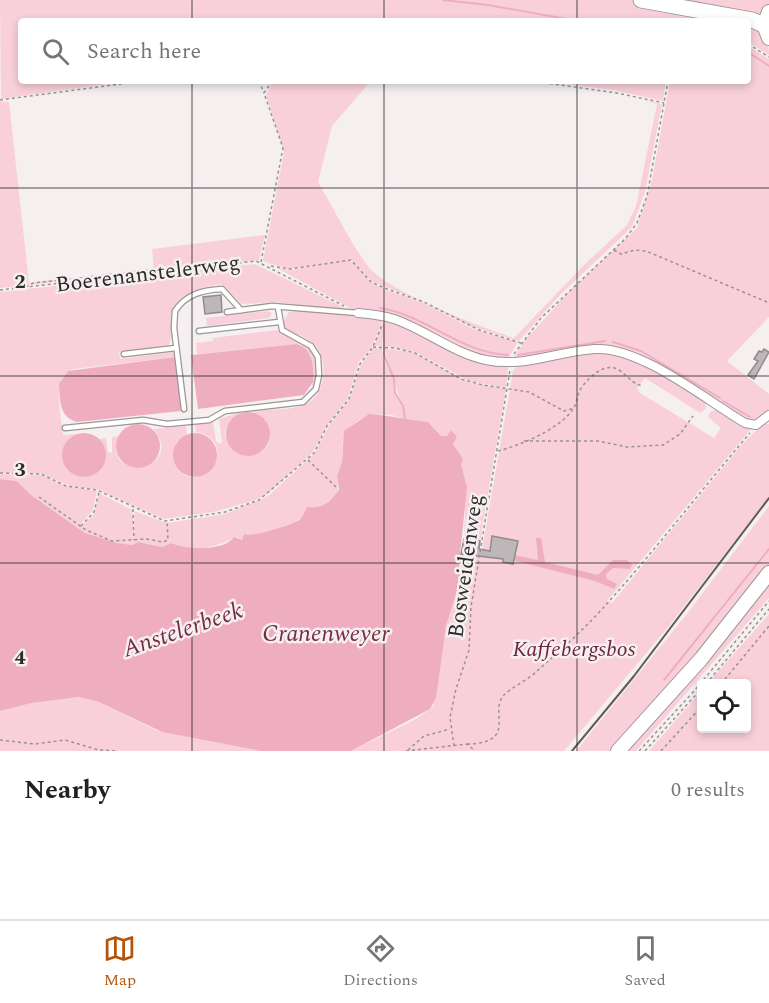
<!DOCTYPE html>
<html lang="en">
<head>
<meta charset="utf-8">
<style>
	:root { --surface:#fff; --page:#f6f6f6; --text:#202124; --muted:#757577; --line:#e0e0e0; --accent:#b45309 }
	body { margin:0; font-family:Spectral,serif; background:var(--page); color:var(--text) }
	.controls { position:absolute; right:18px; bottom:18px; display:grid; overflow:hidden; border-radius:6px; box-shadow:0 3px 9px #0003 }
	.controls button { width:54px; height:54px; display:grid; place-items:center; padding:0; border:0; border-bottom:2px solid var(--line); background:var(--surface); color:var(--text); font:30px sans-serif }
	.list { margin:0; padding:0; list-style:none }
	h2 { display:flex; justify-content:space-between; align-items:center; height:78px; margin:0; padding:0 24px; font-size:26px }
	h2 small { font-size:20px; font-weight:400; color:var(--muted) }
	.icon { flex:none; width:33px; height:33px; fill:none; stroke:currentColor; stroke-width:2; stroke-linecap:round; stroke-linejoin:round }
	.map { position:relative; flex:none; width:769px; height:751px; overflow:hidden }
	.search { position:absolute; background:var(--surface); box-shadow:0 3px 9px #0003; left:18px; right:18px; top:18px; height:66px; display:flex; align-items:center; gap:15px; box-sizing:border-box; padding:0 21px; border-radius:6px; color:var(--muted); font-size:22px }
	.sheet { height:168px; background:var(--surface) }
	nav { display:flex; justify-content:space-around; align-items:center; box-sizing:border-box; height:84px; border-top:2px solid var(--line); background:var(--surface); font-size:16px; color:var(--muted) }
	nav a { display:grid; justify-items:center; gap:3px }
	nav .on { color:var(--accent) }
	.map>svg:first-child { display:block }
	.green { fill:#f9d0da; fill-rule:evenodd }
	.water { fill:#efaec0 }
	.lines { fill:none; stroke-linecap:round; stroke-linejoin:round }
	.stream { stroke:#efaec0; stroke-width:2 }
	.building { fill:#beb7b9; stroke:#918b8c; stroke-width:1.5 }
	.lane-casing { stroke:#9c9698; stroke-width:7 }
	.street-casing { stroke:#9c9698; stroke-width:10 }
	.primary-casing { stroke:#9c9698; stroke-width:16 }
	.highway-casing { stroke:#9c9698; stroke-width:17 }
	.path { stroke:#979393; stroke-width:1.5; stroke-dasharray:3 3; stroke-linecap:butt }
	.lane { stroke:#fff; stroke-width:4.5 }
	.street { stroke:#fff; stroke-width:8 }
	.primary { stroke:#fff; stroke-width:14 }
	.highway { stroke:#fff; stroke-width:15 }
	.rail { stroke:#5e5b5c; stroke-width:2 }
	.grid { fill:none; stroke:#2c2a2a; stroke-width:1.5; stroke-opacity:0.55 }
	.labels { text-anchor:middle; dominant-baseline:central; stroke-width:5; stroke-linejoin:round; paint-order:stroke }
	.street-label { font-size:22px; fill:#2c2a2a; stroke:#f5eff0 }
	.park-label { font-size:22px; font-style:italic; fill:#6e233e; stroke:#f5eff0 }
	.water-label { font-size:24px; font-style:italic; fill:#762b46; stroke:#f5eff0 }
	.grid-label { font-size:20px; text-anchor:middle; font-weight:bold; fill:#2c2a2a; stroke:#f5eff0; stroke-width:5; stroke-linejoin:round; paint-order:stroke }
</style>
</head>
<body>
<div class="map">
<svg width="769" height="751" viewBox="0 0 769 751">
	<rect width="100%" height="100%" fill="#f5eff0"/>
	<!-- green -->
	<g class="green">
		<polygon points="0,0 629,0 742,21 21,21 21,81 127,81 1,99"/>
		<polygon points="654,0 769,0 769,8 761,20"/>
		<path d="M748,22C762,28 769,40 769,55L748,42Z"/>
		<polygon points="748,46 769,59 769,317 727,361 769,394 769,411 761,419 749,421 613,347 513,359 526,339 568,293 637,228 652,180 670,81 748,81"/>
		<path d="M273,81H371L332,126L318,182C334,209 349,240 367,265C387,292 481,327 514,338L585,264L627,225L636,206L657,104L637,99L662,104L645,192L632,227L559,296L519,341L470,326L424,302L371,281L352,260L287,269L263,261L284,152L266,95Z"/>
		<polygon points="546,81 666,81 663,101 612,90"/>
		<polygon points="0,101 9,102 29,283 154,268 152,249 265,235 259,260 0,288"/>
		<polygon points="346,260 355,263 370,282 386,290 424,303 473,329 518,342 509,357 506,388 469,381 415,352 384,346 384,323 382,346 374,346 384,319 352,309 277,268 291,270"/>
		<path d="M255,264L347,309L324,308V313L380,318L382,322L371,349L359,362L348,398L328,424L312,453L266,495L253,501L213,512L164,519L99,490L70,486L42,474L0,473V292ZM222,284L241,304L276,302L320,308L289,312L283,322L285,328C294,333 307,337 314,344C329,357 326,394 308,403C294,411 268,409 252,411C274,424 279,454 246,456L225,436L226,428L241,412L219,419L222,442L220,444L216,441L213,422L195,424L196,432C246,441 195,507 174,462L176,442L187,434L186,426L153,429C188,469 102,486 118,436L112,437V453L108,452L106,438L99,439L102,443L84,477L74,475L69,439L78,434L63,435C61,416 51,376 74,369L175,357L174,352L120,359L119,352L168,346C173,339 171,331 171,323C170,294 198,288 222,284Z"/>
		<polygon points="268,311 272,313 269,318 207,326 206,318"/>
		<path d="M276,330C294,339 315,344 316,368C316,375 317,380 312,387L311,356L300,344L197,354L196,343L213,341V338Z"/>
		<path d="M374,347L382,348L383,358L394,380L395,395L404,410L405,419L392,415L371,414L357,421L343,441L342,463L337,476L338,492L322,507L314,509L292,524L258,535L249,537L244,534L242,540L236,537C216,547 195,553 171,543L162,547L138,542L131,545L111,542L85,533L31,495L17,481L0,479V474L41,475L66,486L97,491L93,510L81,524L83,525L94,514L99,493L132,510L135,538L134,511L167,523L225,514L267,497L314,454L330,424L350,398L361,365Z"/>
		<polygon points="384,348 415,353 468,382 506,389 480,541 464,539 466,483 461,464 462,458 453,444 450,431 447,436 440,436 428,422 406,419"/>
		<path d="M589,353C637,353 666,377 705,401L706,409L700,413L645,378L637,388L640,393L714,438L721,428L708,417L710,412L716,410L751,429L607,601L612,603L743,443L763,424H769V497L669,626L564,751H351L416,719L433,707L446,626L461,576V554L503,559V562L513,564L518,541L493,536L490,551L482,550L513,371L518,365Z"/>
		<polygon points="769,506 769,566 726,621 612,751 576,751 686,615"/>
		<polygon points="769,580 769,598 636,751 624,751"/>
		<polygon points="769,614 769,751 649,751 701,691 702,728 746,728 746,684 708,683"/>
		<polygon points="79,697 99,702 158,731 261,751 0,751 0,711 32,703"/>
	</g>
	<!-- water -->
	<g class="water">
		<path d="M297,344C313,349 314,367 313,382L304,395L198,409L191,355Z"/>
		<path d="M175,357L181,411L77,422C59,417 60,400 59,384L68,371Z"/>
		<circle cx="248" cy="434" r="22"/>
		<path d="M369,414C389,415 407,420 428,422L441,436H447L451,430L457,437L453,444L463,459L461,464L467,487L459,564L461,578L446,626L436,698L430,709L351,751H261L162,732L99,702L79,697L32,703L0,711V479L17,481L31,495L85,533L117,543L132,545L138,542L162,547L171,543C187,550 225,551 234,537L242,540L244,534C251,538 292,525 299,520C304,516 305,511 307,507C324,509 328,503 339,490L337,476L342,462L344,431Z"/>
		<circle cx="138" cy="446" r="22"/>
		<circle cx="195" cy="455" r="22"/>
		<circle cx="84" cy="455" r="22"/>
		<polygon points="536,538 541,538 545,562 598,575 613,560 627,560 632,565 630,569 613,568 606,574 607,579 617,584 614,589 595,581 504,558 515,555 538,560"/>
	</g>
	<g class="lines">
		<!-- stream -->
		<g class="stream">
			<polyline points="443,0 488,5 578,21"/>
			<polyline points="748,52 769,66"/>
			<path d="M380,308C426,315 460,353 508,355"/>
			<polyline points="384,324 384,355 394,379 395,393 403,406 405,419"/>
			<polyline points="613,342 641,351 720,398"/>
			<polyline points="518,355 605,341"/>
			<polyline points="723,401 750,417"/>
			<polyline points="664,680 769,549"/>
		</g>
	</g>
	<!-- building -->
	<g class="building">
		<polygon points="221,295 222,312 205,314 203,297"/>
		<polygon points="764,349 769,352 754,379 748,375 758,361 754,359 759,351 762,352"/>
		<polygon points="492,536 518,541 513,564 503,562 503,559 461,554 464,539 480,541 479,549 490,551"/>
	</g>
	<g class="lines">
		<defs>
			<g id="lane">
				<polyline points="227,312 272,306 358,313"/>
				<polyline points="199,331 279,322"/>
				<polyline points="124,354 176,348"/>
				<path d="M184,409L174,328L175,311C186,294 203,290 222,289L241,310"/>
				<polyline points="65,428 143,420 167,424 209,420 225,411 303,402 316,389 319,375 318,357 311,346 282,330 278,307"/>
			</g>
			<path id="street" d="M358,313C370,314 382,315 394,319C426,330 453,353 486,360C524,368 558,351 595,349C640,346 706,400 745,423L756,425L769,415"/>
			<g id="primary">
				<polyline points="769,12 764,25 769,38"/>
				<polyline points="618,751 701,659 769,573"/>
			</g>
			<polyline id="highway" points="641,0 752,20 764,25"/>
		</defs>
		<!-- lane casing -->
		<use href="#lane" class="lane-casing"/>
		<!-- street casing -->
		<use href="#street" class="street-casing"/>
		<!-- primary casing -->
		<use href="#primary" class="primary-casing"/>
		<!-- highway casing -->
		<use href="#highway" class="highway-casing"/>
		<!-- path -->
		<g class="path">
			<polyline points="748,44 769,57"/>
			<polyline points="259,81 264,93"/>
			<polyline points="532,81 617,93 664,103"/>
			<polyline points="0,100 143,81"/>
			<polyline points="614,250 621,254 635,250 646,251 767,302"/>
			<polyline points="261,262 283,148 264,93 272,81"/>
			<polyline points="271,266 290,269 351,260 371,282 387,289 424,302 479,330 521,343"/>
			<polyline points="26,287 33,283 142,271 158,269 163,272"/>
			<polyline points="0,290 256,261 344,306"/>
			<path d="M373,347L395,348L415,353L461,379L483,385L529,392L564,411L574,408C577,402 577,395 580,390C587,379 604,361 619,370C627,375 631,383 642,386"/>
			<polyline points="514,354 541,318 625,239 637,223 647,196 668,81"/>
			<polyline points="524,441 598,441 627,447 663,445 680,434 693,416"/>
			<path d="M498,451C521,445 560,429 573,409"/>
			<polyline points="308,460 336,487"/>
			<polyline points="0,473 41,474 66,486 97,490 165,521 225,512 259,500 314,453 327,426 349,399 360,364 373,347 382,325"/>
			<polyline points="39,497 86,530 112,541 146,539 163,542 168,540 167,521"/>
			<polyline points="133,509 134,540"/>
			<polyline points="81,526 94,512 99,492"/>
			<polyline points="706,684 769,609"/>
			<polyline points="721,684 769,626"/>
			<polyline points="0,740 35,744 65,740 99,750 118,751"/>
			<path d="M467,744C519,743 488,712 504,695C512,687 528,680 537,671C560,651 583,630 603,608C654,552 701,490 750,433"/>
			<polyline points="454,746 450,717 456,689 469,650 471,607 510,370"/>
			<polyline points="408,750 424,736 450,729"/>
			<polyline points="406,751 467,744 475,751"/>
			<polyline points="639,751 695,690 769,601"/>
			<polyline points="645,751 702,688"/>
			<polyline points="661,751 702,706"/>
		</g>
		<!-- lane -->
		<use href="#lane" class="lane"/>
		<!-- street -->
		<use href="#street" class="street"/>
		<!-- primary -->
		<use href="#primary" class="primary"/>
		<!-- highway -->
		<use href="#highway" class="highway"/>
		<!-- rail -->
		<polyline class="rail" points="572,751 634,676 769,498"/>
	</g>
	<!-- grid -->
	<path class="grid" d="M192,0V21M384,0V21M577,0V21M192,81V751M384,81V751M577,81V751M0,188H769M0,376H769M0,563H769"/>
	<g class="labels">
		<!-- street labels -->
		<g class="street-label">
			<text transform="translate(148 274) rotate(-7)">Boerenanstelerweg</text>
			<text transform="translate(466 566) rotate(-82)">Bosweidenweg</text>
		</g>
		<!-- park labels -->
		<g class="park-label">
			<text x="574" y="649">Kaffebergsbos</text>
		</g>
		<!-- water labels -->
		<g class="water-label">
			<text transform="translate(183 630) rotate(-19)">Anstelerbeek</text>
			<text x="326" y="634">Cranenweyer</text>
		</g>
	</g>
	<g class="grid-label">
		<text x="20" y="288">2</text>
		<text x="20" y="476">3</text>
		<text x="20" y="664">4</text>
	</g>
</svg>
<div class="controls">
<button><svg class="icon" aria-label="locate" viewBox="0 0 24 24"><circle cx="12" cy="12" r="6"/><path d="M12 2v4M12 18v4M2 12h4M18 12h4"/></svg></button>
</div>
<div class="search"><svg class="icon" aria-label="search" viewBox="0 0 24 24"><circle cx="10" cy="10" r="6"/><path d="M15 15l6 6"/></svg>Search here</div>
</div>
<section class="sheet">
<h2>Nearby<small>0 results</small></h2>
<ul class="list">
</ul>
</section>
<nav>
<a class="on"><svg class="icon" aria-label="map" viewBox="0 0 24 24"><path d="M3 6l6-2 6 2 6-2v14l-6 2-6-2-6 2zM9 4v14M15 6v14"/></svg>Map</a>
<a><svg class="icon" aria-label="directions" viewBox="0 0 24 24"><path d="M12 3l9 9-9 9-9-9zM9 14v-3h6M13 9l2 2-2 2"/></svg>Directions</a>
<a><svg class="icon" aria-label="saved" viewBox="0 0 24 24"><path d="M7 4h10v16l-5-4-5 4z"/></svg>Saved</a>
</nav>
</body>
</html>
